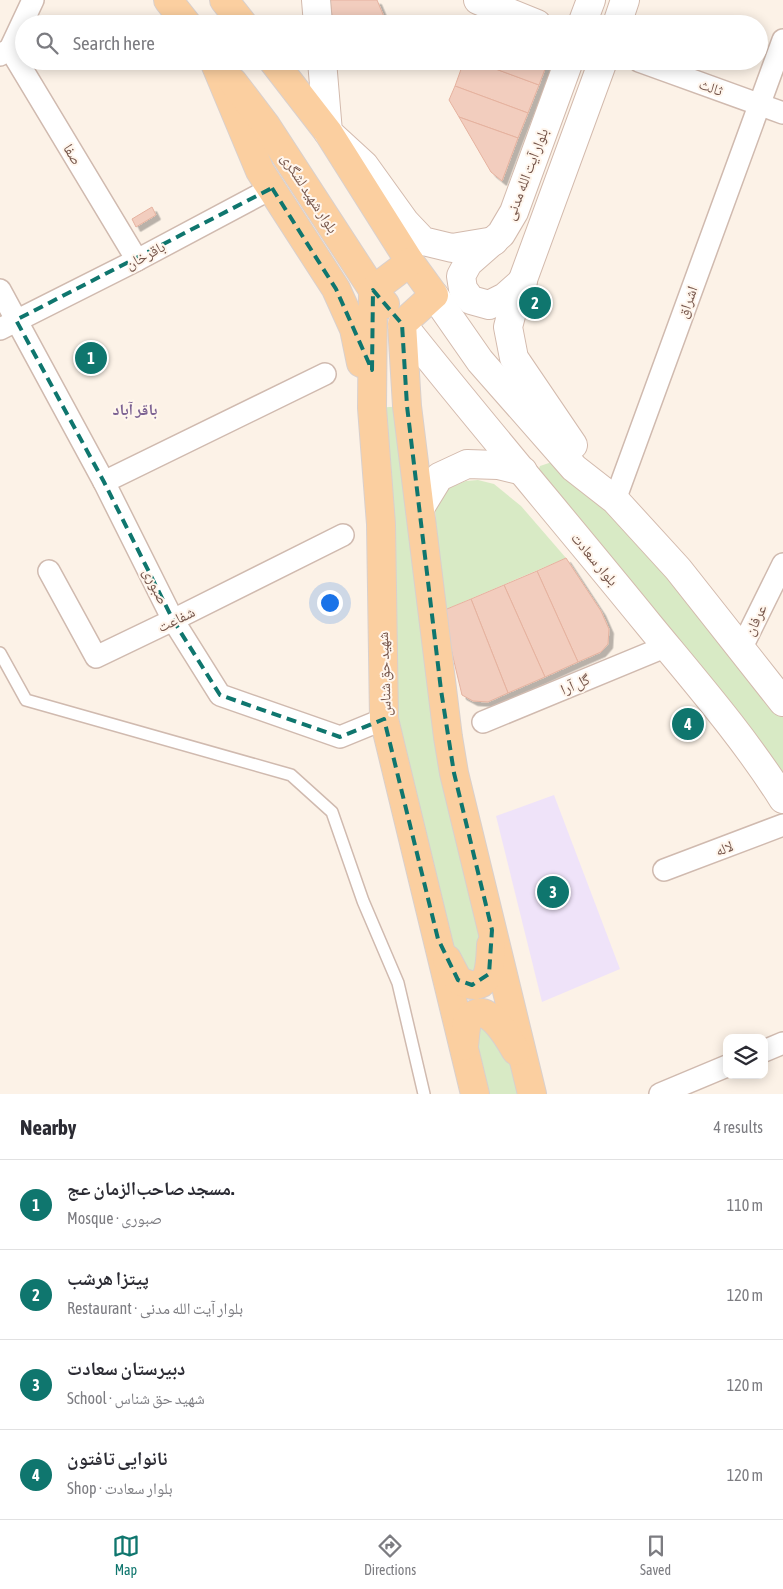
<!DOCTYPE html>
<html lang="en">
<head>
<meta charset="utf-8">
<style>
	:root { --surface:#fff; --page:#f7f7f7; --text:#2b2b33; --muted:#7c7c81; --line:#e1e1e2; --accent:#0f766e }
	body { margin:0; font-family:"Asap Condensed","Noto Naskh Arabic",sans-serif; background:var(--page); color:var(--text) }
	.controls { position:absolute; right:15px; bottom:15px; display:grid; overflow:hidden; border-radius:10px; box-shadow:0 2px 12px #0003 }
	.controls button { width:45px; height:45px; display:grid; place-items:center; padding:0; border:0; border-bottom:1px solid var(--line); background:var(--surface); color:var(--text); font:25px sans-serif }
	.you { position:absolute; left:329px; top:602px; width:18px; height:18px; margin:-12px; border:4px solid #fff; border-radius:50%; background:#1a73e8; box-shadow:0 0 0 8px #1a73e833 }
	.badge { display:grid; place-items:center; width:32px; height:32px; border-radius:50%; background:var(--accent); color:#fff; font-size:16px; font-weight:700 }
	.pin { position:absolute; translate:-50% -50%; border:2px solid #fff; box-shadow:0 1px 5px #0006 }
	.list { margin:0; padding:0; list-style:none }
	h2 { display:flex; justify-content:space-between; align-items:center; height:65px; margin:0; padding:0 20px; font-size:21px }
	h2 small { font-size:16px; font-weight:400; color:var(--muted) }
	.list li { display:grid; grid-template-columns:32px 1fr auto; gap:15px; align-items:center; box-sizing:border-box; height:90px; padding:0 20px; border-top:1px solid var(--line) }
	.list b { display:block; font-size:19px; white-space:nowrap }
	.list p { margin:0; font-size:16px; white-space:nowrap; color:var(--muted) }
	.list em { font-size:16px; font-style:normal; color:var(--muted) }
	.icon { flex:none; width:28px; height:28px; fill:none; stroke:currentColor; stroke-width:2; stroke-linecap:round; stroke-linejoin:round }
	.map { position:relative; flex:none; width:783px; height:1094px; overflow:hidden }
	.search { position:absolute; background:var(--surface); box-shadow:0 2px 12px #0003; left:15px; right:15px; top:15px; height:55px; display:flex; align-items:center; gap:12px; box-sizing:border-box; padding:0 18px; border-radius:28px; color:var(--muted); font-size:19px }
	.sheet { height:425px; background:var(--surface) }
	nav { display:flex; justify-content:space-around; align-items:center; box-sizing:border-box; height:70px; border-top:1px solid var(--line); background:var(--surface); font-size:14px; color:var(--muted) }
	nav a { display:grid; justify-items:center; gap:2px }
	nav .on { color:var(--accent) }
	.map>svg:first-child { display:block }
	.education { fill:#efe3f9 }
	.green { fill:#d8eac5 }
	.building { fill:#f2cdbe; stroke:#e5b29f; filter:url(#shadow) }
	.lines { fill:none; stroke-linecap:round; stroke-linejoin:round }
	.lane-casing { stroke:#d0baaf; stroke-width:14 }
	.street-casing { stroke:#d0baaf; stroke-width:24 }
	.secondary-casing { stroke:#d3baad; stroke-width:30 }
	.primary-casing { stroke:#d9d0cd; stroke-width:30 }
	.lane { stroke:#fff; stroke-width:11 }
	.street { stroke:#fff; stroke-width:21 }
	.secondary { stroke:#fff; stroke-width:28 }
	.primary { stroke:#fbcfa0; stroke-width:28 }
	.marked { fill:none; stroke:#0f766e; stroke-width:4; stroke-dasharray:10 6; stroke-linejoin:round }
	.labels { text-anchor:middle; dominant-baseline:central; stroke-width:4; stroke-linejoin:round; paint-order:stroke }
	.street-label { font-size:15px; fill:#76564b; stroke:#fff6ed }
	.neighbourhood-label { font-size:16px; font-weight:bold; fill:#7d6393; stroke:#fff6ed }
</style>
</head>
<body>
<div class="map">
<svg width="783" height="1094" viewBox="0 0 783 1094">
	<defs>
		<filter id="shadow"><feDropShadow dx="4.5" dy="4.5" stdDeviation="0" flood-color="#0004"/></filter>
	</defs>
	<rect width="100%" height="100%" fill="#fcf2e7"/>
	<!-- education -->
	<polygon class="education" points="554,795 620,969 542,1002 496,816"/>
	<!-- green -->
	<g class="green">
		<polygon points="407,406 490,965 458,980 384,719 372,408"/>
		<path d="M552,462L574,468L783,702V773C708,669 620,575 535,478L540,466Z"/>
		<polygon points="478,480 494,484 521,506 566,558 442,611 435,508 444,490 466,481"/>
		<polygon points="481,1013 532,1094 475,1094 467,1024"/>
	</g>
	<!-- building -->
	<g class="building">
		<polygon points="330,0 377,0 387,24 333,24"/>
		<polygon points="464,61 474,61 539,85 528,113 455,86"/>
		<polygon points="474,61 548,61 539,85"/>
		<polygon points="455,86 528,113 518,138 459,117 449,100"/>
		<polygon points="459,117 518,138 502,181 491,172"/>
		<polygon points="152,207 156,215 136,227 132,219"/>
		<polygon points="566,558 601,611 609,629 608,644 601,652 578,662 537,571"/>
		<polygon points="537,571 578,662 545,677 504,585"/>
		<polygon points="504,585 545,677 508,693 471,599"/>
		<polygon points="471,599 508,693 488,702 473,701 462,695 442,611"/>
	</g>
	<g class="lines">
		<defs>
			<polyline id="lane" points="0,653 26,700 291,775 332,812 363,901 398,983 424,1094"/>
			<g id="street">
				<polyline points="10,49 137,260"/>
				<polyline points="0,55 10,49 33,0"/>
				<polyline points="639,61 783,113"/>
				<polyline points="0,290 104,482 173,620 220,695 340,737 384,719"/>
				<polyline points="0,329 137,260 272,188"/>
				<polyline points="104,482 325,374"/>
				<polyline points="615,500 783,40"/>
				<polyline points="49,571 96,657 173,620 343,535"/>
				<polyline points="741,649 783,564"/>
				<polyline points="483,722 667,646"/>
				<polyline points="664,870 783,825"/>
				<polyline points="764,1051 783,1043"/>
				<polyline points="660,1094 727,1066"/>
			</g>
			<g id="secondary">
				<polyline points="316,0 318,24"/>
				<polyline points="478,0 537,24"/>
				<polyline points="582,24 591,0"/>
				<polyline points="617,24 625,0"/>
				<polyline points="322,61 328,132 364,165 405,222 423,241 452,248 494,241"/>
				<polyline points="523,281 505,297 489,305 471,300 463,289 461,276 468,263 501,234 514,212 569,61"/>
				<polyline points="434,295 480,361 574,468 615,500 678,569 783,702"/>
				<path d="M402,324C483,426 567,524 649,625C695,681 744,737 783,799"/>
				<polyline points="573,445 514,358 508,327 514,304 603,61"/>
				<polyline points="420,508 439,477 467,464 498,465 523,471"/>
			</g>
			<g id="primary">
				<polyline points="168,0 187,24"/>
				<polyline points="224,0 243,24"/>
				<polyline points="214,61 260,171 336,289 354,329 361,363"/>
				<polyline points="273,61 328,132 410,262 434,295 402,324 407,406 448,737 454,773 532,1094"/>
				<polyline points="233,82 265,124 373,290 385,304"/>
				<polyline points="410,262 373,290 372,408 381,524 384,719 475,1094"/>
				<path d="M447,959L458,980C490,997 490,968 491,945"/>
				<path d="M464,1046C465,1039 465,1030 467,1023C468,1019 471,1016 475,1014C491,1007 509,1039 516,1051"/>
			</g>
		</defs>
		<!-- lane casing -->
		<use href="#lane" class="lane-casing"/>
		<!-- street casing -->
		<use href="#street" class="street-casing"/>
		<!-- secondary casing -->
		<use href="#secondary" class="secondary-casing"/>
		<!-- primary casing -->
		<use href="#primary" class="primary-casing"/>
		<!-- lane -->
		<use href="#lane" class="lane"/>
		<!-- street -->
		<use href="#street" class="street"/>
		<!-- secondary -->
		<use href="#secondary" class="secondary"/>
		<!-- primary -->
		<use href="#primary" class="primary"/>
	</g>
	<!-- marked area -->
	<path class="marked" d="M272,188L336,289L372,370L373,290L402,324L407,406L441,690L454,773L492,930L489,974L472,985L458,980L438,939L384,719L340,737L220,695L173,620L104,482L16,320Z"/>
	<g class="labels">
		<!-- street labels -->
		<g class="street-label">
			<text transform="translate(711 87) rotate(20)">ثالث</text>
			<text transform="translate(73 154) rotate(59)">صفا</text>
			<text transform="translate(526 174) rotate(-69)">بلوار آیت الله مدنی</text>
			<text transform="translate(310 193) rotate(57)">بلوار شهید لشگری</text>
			<text transform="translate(145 255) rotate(-28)">باقرخان</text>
			<text transform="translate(687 302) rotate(-70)">اشراق</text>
			<text transform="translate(595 559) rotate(50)">بلوار سعادت</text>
			<text transform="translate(156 586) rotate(64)">صبوری</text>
			<text transform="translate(176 619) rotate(-26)">شفاعت</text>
			<text transform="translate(755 620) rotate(-64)">عرفان</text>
			<text transform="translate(384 674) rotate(-92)">شهید حق شناس</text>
			<text transform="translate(575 684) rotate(-23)">گل آرا</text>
			<text transform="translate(724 848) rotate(-21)">لاله</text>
		</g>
		<!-- neighbourhood labels -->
		<g class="neighbourhood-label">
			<text x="135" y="409">باقر آباد</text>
		</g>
	</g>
</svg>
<div class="controls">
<button><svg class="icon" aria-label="layers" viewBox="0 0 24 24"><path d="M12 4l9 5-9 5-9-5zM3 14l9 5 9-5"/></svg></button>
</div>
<div class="you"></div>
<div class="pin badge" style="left:91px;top:358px">1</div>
<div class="pin badge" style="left:535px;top:303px">2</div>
<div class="pin badge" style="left:553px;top:892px">3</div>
<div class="pin badge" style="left:688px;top:724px">4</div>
<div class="search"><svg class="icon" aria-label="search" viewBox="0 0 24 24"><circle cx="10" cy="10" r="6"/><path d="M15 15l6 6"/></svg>Search here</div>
</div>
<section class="sheet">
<h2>Nearby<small>4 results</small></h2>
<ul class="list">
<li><span class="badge">1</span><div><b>مسجد صاحب‌الزمان عج.</b><p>Mosque · صبوری</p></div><em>110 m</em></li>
<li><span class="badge">2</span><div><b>پیتزا هرشب</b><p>Restaurant · بلوار آیت الله مدنی</p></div><em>120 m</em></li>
<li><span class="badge">3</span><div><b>دبیرستان سعادت</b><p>School · شهید حق شناس</p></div><em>120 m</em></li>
<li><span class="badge">4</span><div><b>نانوایی تافتون</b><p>Shop · بلوار سعادت</p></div><em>120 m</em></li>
</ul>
</section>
<nav>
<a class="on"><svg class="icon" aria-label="map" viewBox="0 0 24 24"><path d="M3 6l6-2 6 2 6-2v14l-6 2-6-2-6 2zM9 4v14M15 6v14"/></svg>Map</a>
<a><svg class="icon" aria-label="directions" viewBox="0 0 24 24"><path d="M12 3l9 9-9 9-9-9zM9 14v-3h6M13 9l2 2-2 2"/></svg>Directions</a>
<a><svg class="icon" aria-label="saved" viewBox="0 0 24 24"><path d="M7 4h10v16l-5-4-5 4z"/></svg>Saved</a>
</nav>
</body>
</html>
